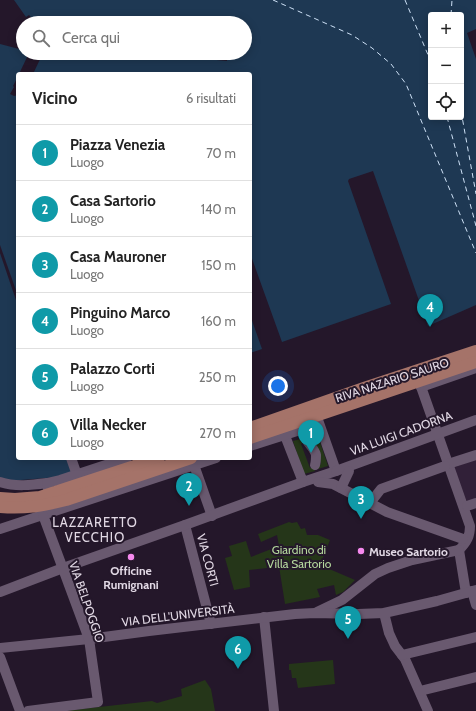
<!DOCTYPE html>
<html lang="it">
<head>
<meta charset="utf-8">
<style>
	:root { --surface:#fff; --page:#f2f2f2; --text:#222; --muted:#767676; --line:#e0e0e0; --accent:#81507e }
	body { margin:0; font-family:Cabin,sans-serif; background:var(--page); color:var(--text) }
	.controls { position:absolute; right:12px; top:12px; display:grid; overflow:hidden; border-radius:4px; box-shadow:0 2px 10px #0003 }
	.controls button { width:36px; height:36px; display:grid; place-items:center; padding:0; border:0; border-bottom:1px solid var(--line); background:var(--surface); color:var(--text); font:20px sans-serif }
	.you { position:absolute; left:278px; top:386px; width:14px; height:14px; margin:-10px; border:3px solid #fff; border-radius:50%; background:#1a73e8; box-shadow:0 0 0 6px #1a73e833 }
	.badge { display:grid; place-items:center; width:26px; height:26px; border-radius:50%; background:var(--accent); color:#fff; font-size:13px; font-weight:700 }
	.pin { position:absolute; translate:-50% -33px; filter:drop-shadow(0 1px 2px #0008) }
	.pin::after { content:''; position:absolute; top:21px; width:14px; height:12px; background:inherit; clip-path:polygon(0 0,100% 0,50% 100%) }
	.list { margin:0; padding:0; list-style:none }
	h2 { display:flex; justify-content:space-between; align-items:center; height:52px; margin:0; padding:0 16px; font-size:17px }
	h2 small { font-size:13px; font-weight:400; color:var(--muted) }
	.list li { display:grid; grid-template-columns:26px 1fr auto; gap:12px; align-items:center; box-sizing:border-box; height:56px; padding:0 16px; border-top:1px solid var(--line) }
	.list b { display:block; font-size:15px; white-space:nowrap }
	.list p { margin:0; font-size:13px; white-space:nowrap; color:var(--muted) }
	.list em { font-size:13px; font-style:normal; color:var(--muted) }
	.icon { flex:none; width:22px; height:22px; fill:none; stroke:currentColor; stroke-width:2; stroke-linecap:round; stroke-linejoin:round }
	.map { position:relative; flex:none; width:476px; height:711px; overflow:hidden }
	.search { position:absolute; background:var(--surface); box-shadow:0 2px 10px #0003; left:16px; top:16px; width:236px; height:44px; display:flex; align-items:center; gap:10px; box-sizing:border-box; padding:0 14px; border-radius:22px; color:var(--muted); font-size:15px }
	.panel { position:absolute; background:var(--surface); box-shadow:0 2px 10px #0003; left:16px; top:72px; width:236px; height:388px; border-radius:4px }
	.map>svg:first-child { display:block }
	.built { fill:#312038 }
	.green { fill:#253619 }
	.water { fill:#1e3853; fill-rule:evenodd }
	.pier { fill:#24172a }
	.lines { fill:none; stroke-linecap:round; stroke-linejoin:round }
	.ferry { stroke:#cee1f6; stroke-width:1; stroke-dasharray:5 4; stroke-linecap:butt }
	.minor { stroke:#69596f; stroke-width:10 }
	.major { stroke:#a57369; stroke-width:12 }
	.poi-dot { fill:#f689ee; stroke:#24172a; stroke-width:1.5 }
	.labels { text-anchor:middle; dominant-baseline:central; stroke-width:4; stroke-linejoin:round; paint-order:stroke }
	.street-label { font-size:12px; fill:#e2d9e5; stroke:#24172a }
	.park-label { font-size:12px; fill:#b5d89d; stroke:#24172a }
	.poi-label { font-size:12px; font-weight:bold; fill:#e2d9e5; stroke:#24172a; text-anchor:start }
	.neighbourhood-label { font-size:13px; letter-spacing:1px; fill:#e2d9e5; stroke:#24172a }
</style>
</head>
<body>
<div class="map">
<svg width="476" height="711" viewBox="0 0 476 711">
	<rect width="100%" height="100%" fill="#24172a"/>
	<!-- built -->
	<polygon class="built" points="476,459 476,499 467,502 453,468"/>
	<!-- green -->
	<g class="green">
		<polygon points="317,433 328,466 318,469 317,465 321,464 313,440 307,437"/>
		<polygon points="304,438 305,442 301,444 310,468 314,467 315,471 304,474 293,441"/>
		<polygon points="289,522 292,523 297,522 301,529 305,528 307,535 318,535 330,540 320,565 355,580 343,592 336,595 334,585 317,589 320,597 285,604 278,560 266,561 267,568 249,570 250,587 234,590 225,558 232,556 229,546 246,541 251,557 279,546 277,535 261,542 258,534"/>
		<polygon points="333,660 335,684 298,688 296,678 292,678 291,670 289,670 289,664"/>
		<polygon points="205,680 211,689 215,711 64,711 152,701 157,703 182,696 181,689"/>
	</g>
	<!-- water -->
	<g class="water">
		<path d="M14,0H476V29L467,33L476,59V305L428,326L373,171L349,179L348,181L391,304L282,342L250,253V74H33L43,53H142L227,61V55L206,53H245V23H36L29,15L26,17ZM431,15H461V117H431Z"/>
		<polygon points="0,44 23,50 23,53 29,53 19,74 18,74 18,76 13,86 14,87 10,94 14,96 18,95 18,458 68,458 73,472 59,477 8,481 0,478"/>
		<polygon points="250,315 262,349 250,353"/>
	</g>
	<!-- pier -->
	<polygon class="pier" points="0,245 18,296 18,306 0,253"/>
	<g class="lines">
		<!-- ferry -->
		<g class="ferry">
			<polyline points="273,0 352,35 372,48 391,64 406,84 476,253"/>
			<polyline points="405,0 431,62"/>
			<polyline points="451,15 452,0"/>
			<polyline points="461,111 476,194"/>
			<polyline points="447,117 476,226"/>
		</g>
		<!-- minor -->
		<g class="minor">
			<path d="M422,375L419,379V381L470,526C470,536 467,542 459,550"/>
			<polyline points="421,387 476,368"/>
			<polygon points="313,406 336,471 303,482 282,428"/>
			<path d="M305,437C308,444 315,449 316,455C316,458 316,462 315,465"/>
			<polyline points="250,446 319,424"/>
			<polyline points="71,458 77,475"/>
			<polyline points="448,464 476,455"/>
			<polyline points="194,465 212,516"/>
			<polyline points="336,471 476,420"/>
			<path d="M0,482C15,487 32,485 47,483L48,489"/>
			<polyline points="318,482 333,484 387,512 463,539"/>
			<polyline points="47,483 60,480 127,458"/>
			<polyline points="341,488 349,471"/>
			<polyline points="370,503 381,489 445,466"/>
			<polyline points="467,506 476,503"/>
			<polyline points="185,525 211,624"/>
			<polyline points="0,529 216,458"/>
			<polyline points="459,550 466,593"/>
			<polyline points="472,591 476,605"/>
			<polyline points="0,592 63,568 185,525 303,482"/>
			<polyline points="317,612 342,600 375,574 388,568 412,560 459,550"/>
			<polyline points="384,613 389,633 395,646 405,659 428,711"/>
			<polyline points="264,617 274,711"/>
			<polyline points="0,648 89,639 149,631 295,614 315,613 358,614 384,613 437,601 476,590"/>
			<polyline points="402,655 476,637"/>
			<polyline points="0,657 20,711"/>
			<polyline points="420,691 476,677"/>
			<polyline points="28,711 98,702 89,639 43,515"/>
		</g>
		<!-- major -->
		<g class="major">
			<polyline points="250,428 364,388 476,351"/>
			<polyline points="250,438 476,362"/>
			<polyline points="0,498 15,499 40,497 159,458"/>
			<path d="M0,507C25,509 42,506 66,500L191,458"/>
		</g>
	</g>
	<!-- markers -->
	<g class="poi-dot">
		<circle cx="361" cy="551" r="4"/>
		<circle cx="131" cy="557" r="4"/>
	</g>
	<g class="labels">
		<!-- street labels -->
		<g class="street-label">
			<text transform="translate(392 380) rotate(-18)">RIVA NAZARIO SAURO</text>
			<text transform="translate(401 433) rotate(-20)">VIA LUIGI CADORNA</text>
			<text transform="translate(208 560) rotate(75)">VIA CORTI</text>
			<text transform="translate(87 602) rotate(71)">VIA BELPOGGIO</text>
			<text transform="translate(178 615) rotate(-7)">VIA DELL'UNIVERSITÀ</text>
		</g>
		<!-- park labels -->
		<g class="park-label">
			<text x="299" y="549">Giardino di<tspan x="299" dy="14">Villa Sartorio</tspan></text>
		</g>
		<!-- poi labels -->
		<g class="poi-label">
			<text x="369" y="551">Museo Sartorio</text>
			<text x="131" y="570" text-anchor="middle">Officine<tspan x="131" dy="14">Rumignani</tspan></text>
		</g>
		<!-- neighbourhood labels -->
		<g class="neighbourhood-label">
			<text x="95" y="522">LAZZARETTO<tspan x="95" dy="15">VECCHIO</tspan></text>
		</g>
	</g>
</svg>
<div class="controls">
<button>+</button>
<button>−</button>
<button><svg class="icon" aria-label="locate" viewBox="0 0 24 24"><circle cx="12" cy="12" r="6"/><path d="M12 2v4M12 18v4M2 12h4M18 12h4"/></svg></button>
</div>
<div class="you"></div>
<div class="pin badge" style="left:311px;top:453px;background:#0f9aa8">1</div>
<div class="pin badge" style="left:189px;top:506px;background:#0f9aa8">2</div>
<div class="pin badge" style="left:361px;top:519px;background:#0f9aa8">3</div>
<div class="pin badge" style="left:430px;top:327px;background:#0f9aa8">4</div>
<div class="pin badge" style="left:348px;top:639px;background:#0f9aa8">5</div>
<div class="pin badge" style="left:238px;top:669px;background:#0f9aa8">6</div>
<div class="search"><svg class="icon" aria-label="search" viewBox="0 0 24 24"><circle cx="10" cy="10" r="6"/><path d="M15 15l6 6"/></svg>Cerca qui</div>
<section class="panel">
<h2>Vicino<small>6 risultati</small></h2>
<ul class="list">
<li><span class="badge" style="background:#0f9aa8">1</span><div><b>Piazza Venezia</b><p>Luogo</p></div><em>70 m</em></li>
<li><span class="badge" style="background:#0f9aa8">2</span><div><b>Casa Sartorio</b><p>Luogo</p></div><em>140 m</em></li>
<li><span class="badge" style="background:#0f9aa8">3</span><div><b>Casa Mauroner</b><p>Luogo</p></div><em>150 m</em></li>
<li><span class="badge" style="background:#0f9aa8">4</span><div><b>Pinguino Marco</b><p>Luogo</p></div><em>160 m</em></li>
<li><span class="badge" style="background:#0f9aa8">5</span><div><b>Palazzo Corti</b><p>Luogo</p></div><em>250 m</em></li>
<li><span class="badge" style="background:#0f9aa8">6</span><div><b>Villa Necker</b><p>Luogo</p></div><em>270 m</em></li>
</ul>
</section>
</div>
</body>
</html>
